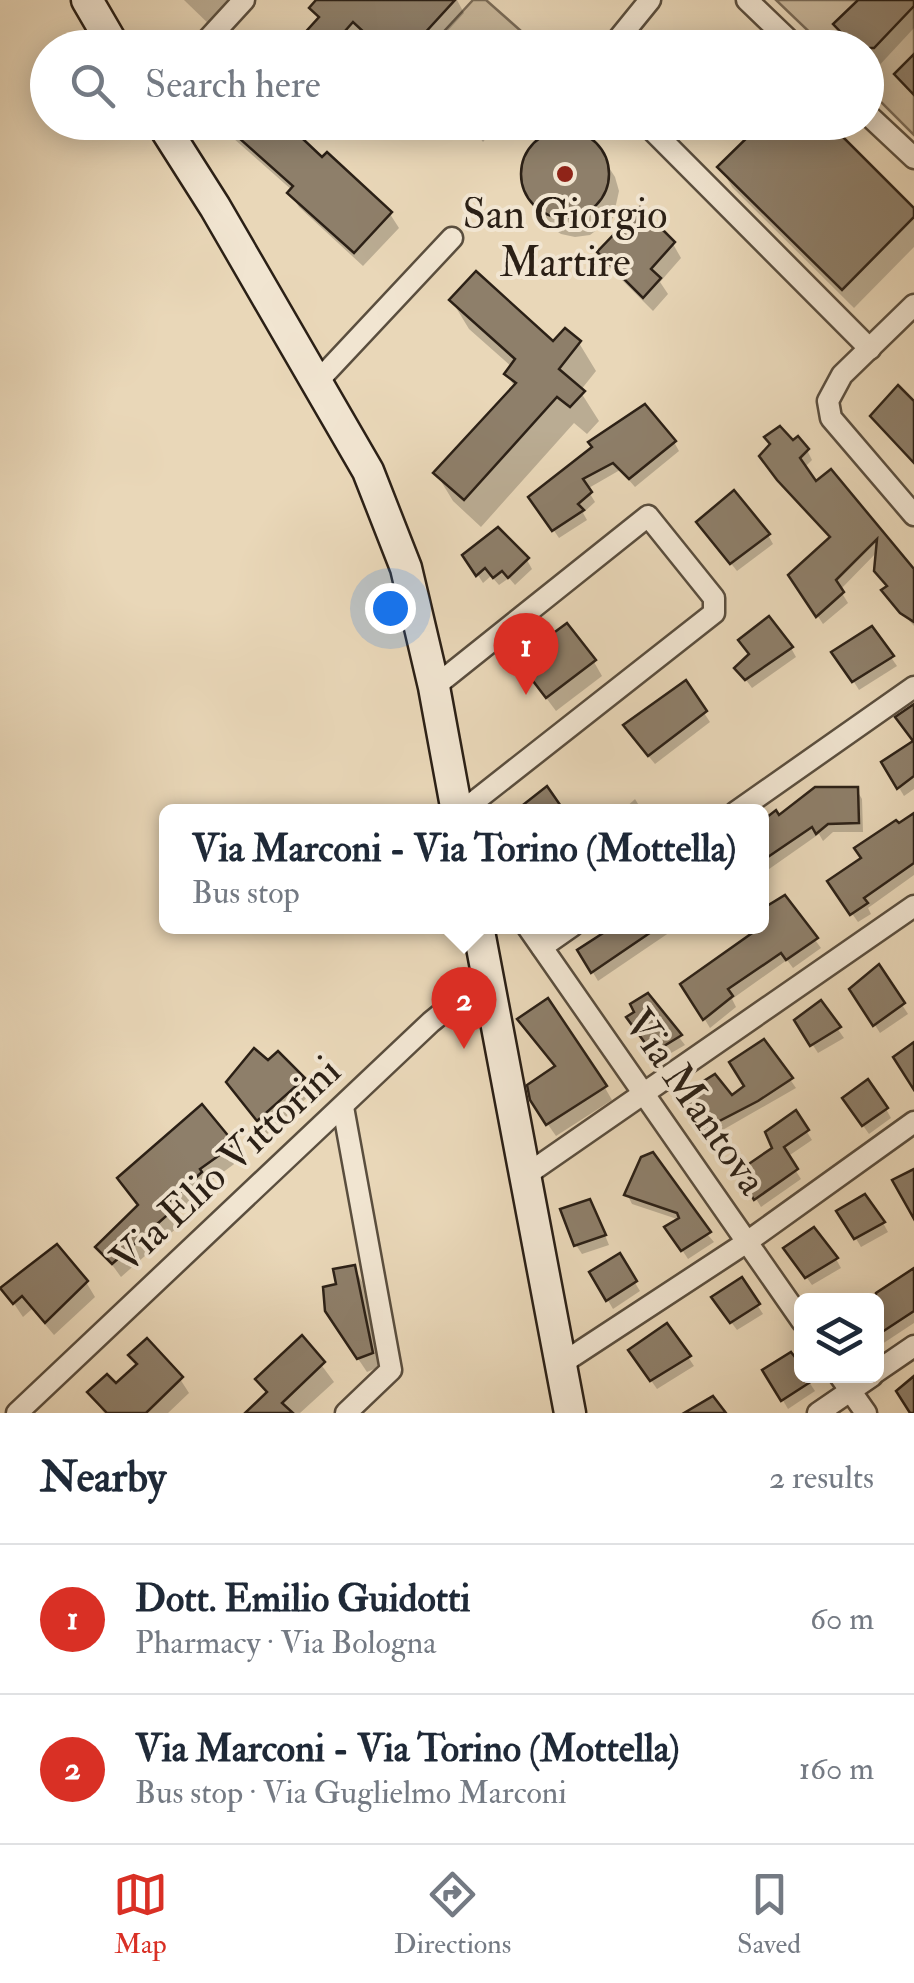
<!DOCTYPE html>
<html lang="en">
<head>
<meta charset="utf-8">
<style>
	:root { --surface:#fff; --page:#f2f2f3; --text:#1f2937; --muted:#747a83; --line:#e0e1e3; --accent:#d93025 }
	body { margin:0; font-family:"IM FELL Double Pica",serif; background:var(--page); color:var(--text) }
	.controls { position:absolute; right:30px; bottom:30px; display:grid; overflow:hidden; border-radius:15px; box-shadow:0 5px 25px #0003 }
	.controls button { width:90px; height:90px; display:grid; place-items:center; padding:0; border:0; border-bottom:2px solid var(--line); background:var(--surface); color:var(--text); font:50px sans-serif }
	.you { position:absolute; left:390px; top:608px; width:35px; height:35px; margin:-25px; border:8px solid #fff; border-radius:50%; background:#1a73e8; box-shadow:0 0 0 15px #1a73e833 }
	.badge { display:grid; place-items:center; width:65px; height:65px; border-radius:50%; background:var(--accent); color:#fff; font-size:32px; font-weight:700 }
	.pin { position:absolute; translate:-50% -82px; filter:drop-shadow(0 2px 5px #0008) }
	.pin::after { content:''; position:absolute; top:52px; width:35px; height:30px; background:inherit; clip-path:polygon(0 0,100% 0,50% 100%) }
	.popup { position:absolute; left:159px; top:804px; width:610px; height:130px; box-sizing:border-box; display:grid; place-content:center; border-radius:15px; background:var(--surface); filter:drop-shadow(0 2px 8px #0005); font-size:32px; white-space:nowrap; color:var(--muted) }
	.popup b { font-size:38px; color:var(--text) }
	.popup::after { content:''; position:absolute; left:50%; top:100%; margin-left:-20px; border:20px solid transparent; border-top-color:var(--surface) }
	.list { margin:0; padding:0; list-style:none }
	h2 { display:flex; justify-content:space-between; align-items:center; height:130px; margin:0; padding:0 40px; font-size:42px }
	h2 small { font-size:32px; font-weight:400; color:var(--muted) }
	.list li { display:grid; grid-template-columns:65px 1fr auto; gap:30px; align-items:center; box-sizing:border-box; height:150px; padding:0 40px; border-top:2px solid var(--line) }
	.list b { display:block; font-size:38px; white-space:nowrap }
	.list p { margin:0; font-size:32px; white-space:nowrap; color:var(--muted) }
	.list em { font-size:32px; font-style:normal; color:var(--muted) }
	.icon { flex:none; width:55px; height:55px; fill:none; stroke:currentColor; stroke-width:2; stroke-linecap:round; stroke-linejoin:round }
	.map { position:relative; flex:none; width:914px; height:1413px; overflow:hidden }
	.search { position:absolute; background:var(--surface); box-shadow:0 5px 25px #0003; left:30px; right:30px; top:30px; height:110px; display:flex; align-items:center; gap:25px; box-sizing:border-box; padding:0 35px; border-radius:55px; color:var(--muted); font-size:38px }
	.sheet { height:430px; background:var(--surface) }
	nav { display:flex; justify-content:space-around; align-items:center; box-sizing:border-box; height:140px; border-top:2px solid var(--line); background:var(--surface); font-size:28px; color:var(--muted) }
	nav a { display:grid; justify-items:center; gap:5px }
	nav .on { color:var(--accent) }
	.map>svg:first-child { display:block }
	.green { fill:#c9b89c; stroke:#7a6c59; stroke-width:2.5 }
	.shadow { fill:#0003 }
	.building { fill:#8e7f6a; stroke:#2b2016; stroke-width:2.5 }
	.lines { fill:none; stroke-linecap:round; stroke-linejoin:round }
	.minor-casing { stroke:#5a4e3e; stroke-width:25 }
	.secondary-casing { stroke:#2b2016; stroke-width:35 }
	.minor { stroke:#f1e5d1; stroke-width:20 }
	.secondary { stroke:#f1e5d1; stroke-width:30 }
	.poi-dot { fill:#8f2418; stroke:#f1e5d1; stroke-width:4 }
	.labels { text-anchor:middle; dominant-baseline:central; stroke-width:8; stroke-linejoin:round; paint-order:stroke }
	.poi-label { font-size:42px; fill:#2b2016; stroke:#f1e5d1 }
	.street-label { font-size:42px; fill:#2b2016; stroke:#f1e5d1 }
</style>
</head>
<body>
<div class="map">
<svg width="914" height="1413" viewBox="0 0 914 1413">
	<rect width="100%" height="100%" fill="#e9d7b8"/>
	<filter id="stains"><feTurbulence type="fractalNoise" baseFrequency=".002" numOctaves="4"/><feColorMatrix values="0 0 0 0 .2 0 0 0 0 .09 0 0 0 0 .02 0 0 0 .5 -.17"/></filter>
	<radialGradient id="worn" r=".72"><stop offset=".6" stop-color="#630" stop-opacity="0"/><stop offset="1" stop-color="#630" stop-opacity=".3"/></radialGradient>
	<!-- green -->
	<g class="green">
		<polygon points="473,0 486,0 539,47 443,47 435,41"/>
		<polygon points="776,0 914,0 914,135 867,88 866,48 825,47"/>
	</g>
	<!-- shadow -->
	<g class="shadow">
		<polygon points="184,0 239,0 213,28"/>
		<polygon points="320,0 457,0 464,13 432,48 376,48 363,35 351,48 294,48 319,20 312,8"/>
		<polygon points="862,0 910,0 914,4 914,28 875,70 866,62 866,48 853,48 836,25"/>
		<polygon points="468,122 500,122 483,142"/>
		<polygon points="225,123 390,214 399,228 363,266 299,207 290,193 293,191 233,138"/>
		<polygon points="568,133 582,136 594,144 615,177 619,191 613,218 590,235 575,237 561,234 549,226 528,193 524,179 530,152 540,141"/>
		<polygon points="721,168 914,212 914,247 854,308 732,187"/>
		<polygon points="673,244 681,258 660,282 668,294 653,311 609,267 600,253"/>
		<polygon points="452,301 553,345 579,343 596,371 580,391 599,421 587,434 574,423 481,527 453,501 436,473 515,388 507,374 512,367 469,329"/>
		<polygon points="674,442 679,451 635,487 620,470 587,489 595,502 583,513 587,520 559,538 537,506 595,448"/>
		<polygon points="793,443 807,450 812,460 804,468 816,485 830,473 914,572 914,626 890,600 878,551 840,590 848,603 823,624 797,585 832,539 786,490 768,465"/>
		<polygon points="705,531 768,535 773,544 737,571"/>
		<polygon points="466,556 527,560 532,569 515,585 509,578 499,585 491,576 483,583"/>
		<polygon points="871,629 897,666 859,690 835,652"/>
		<polygon points="791,648 796,657 752,688 737,668 751,656"/>
		<polygon points="594,662 602,676 556,711 529,675"/>
		<polygon points="685,684 710,722 655,764 631,735"/>
		<polygon points="914,743 914,789 904,796 884,763"/>
		<polygon points="856,789 862,799 863,832 833,832 823,841 819,834 762,874 762,824 775,814 779,819"/>
		<polygon points="635,799 643,812 621,812"/>
		<polygon points="914,816 914,875 868,908 871,914 858,922 836,891 898,826"/>
		<polygon points="785,899 821,948 793,968 787,960 732,999 736,1007 710,1028 684,985 766,926 762,912"/>
		<polygon points="617,926 679,926 598,981 580,951"/>
		<polygon points="878,968 908,1014 880,1033 852,989"/>
		<polygon points="647,996 685,1045 666,1056 662,1050 655,1054 635,1026"/>
		<polygon points="820,1004 844,1038 818,1053 797,1021"/>
		<polygon points="764,1042 796,1088 707,1139 681,1098 732,1098 747,1087"/>
		<polygon points="303,1079 311,1094 267,1134 229,1083"/>
		<polygon points="605,1088 612,1100 556,1136 540,1113"/>
		<polygon points="850,1107 886,1109 891,1118 869,1134"/>
		<polygon points="795,1113 812,1140 787,1157 801,1179 761,1207 740,1172 776,1148"/>
		<polygon points="233,1145 241,1159 207,1184 208,1188 174,1218 179,1226 121,1277 99,1247 139,1207 120,1179"/>
		<polygon points="643,1159 714,1242 688,1259 673,1236 680,1220 632,1204 627,1194"/>
		<polygon points="595,1211 609,1245 582,1254 576,1245"/>
		<polygon points="840,1212 883,1223 888,1232 861,1247"/>
		<polygon points="619,1257 640,1291 613,1309 592,1273"/>
		<polygon points="792,1257 836,1259 841,1268 812,1285"/>
		<polygon points="354,1267 362,1282 379,1367 367,1372 336,1326 339,1285"/>
		<polygon points="914,1271 914,1323 876,1348 876,1300 869,1300"/>
		<polygon points="741,1280 763,1314 737,1330 719,1306"/>
		<polygon points="86,1282 95,1297 54,1335 32,1309 23,1317 4,1289"/>
		<polygon points="302,1339 334,1382 300,1413 249,1413 267,1395 258,1379"/>
		<polygon points="131,1356 180,1379 189,1393 168,1413 104,1413 90,1393 116,1386 138,1367"/>
		<polygon points="688,1357 694,1366 657,1389 636,1359"/>
		<polygon points="766,1371 805,1376 815,1391 788,1409"/>
	</g>
	<!-- building -->
	<g class="building">
		<polygon points="316,0 455,0 411,48 381,48 353,22 330,48 291,48 319,17 309,8"/>
		<polygon points="858,0 914,0 914,6 874,48 856,48 833,24"/>
		<polygon points="914,54 914,95 894,74"/>
		<polygon points="221,122 285,122 322,157 327,152 392,212 354,253 287,193 293,186"/>
		<polygon points="763,122 828,122 914,208 914,217 842,290 717,167"/>
		<circle cx="565" cy="174" r="44"/>
		<polygon points="640,207 675,242 651,269 661,278 643,298 597,252"/>
		<polygon points="476,271 553,341 565,328 581,341 559,369 585,391 570,407 557,397 464,500 433,473 516,383 504,374 515,359 449,300"/>
		<polygon points="898,385 914,401 914,463 870,416"/>
		<polygon points="645,404 676,441 629,479 613,463 583,479 592,492 578,504 584,510 552,531 528,497 592,447 588,442"/>
		<polygon points="780,426 793,440 798,436 809,449 800,458 816,481 831,469 914,569 914,622 900,613 881,590 887,586 874,571 877,539 836,580 844,592 816,617 788,575 830,537 777,480 759,456 770,444 764,437"/>
		<polygon points="734,490 770,534 730,564 696,522"/>
		<polygon points="498,527 529,558 508,578 502,571 493,578 485,568 476,576 462,555"/>
		<polygon points="769,616 793,647 745,680 734,668 749,654 738,640"/>
		<polygon points="567,623 596,660 546,698 517,660"/>
		<polygon points="872,626 894,656 852,682 831,652"/>
		<polygon points="686,680 707,711 648,756 623,725"/>
		<polygon points="914,704 914,776 897,789 881,762 913,741 895,717"/>
		<polygon points="547,786 565,812 514,812"/>
		<polygon points="815,787 858,787 859,823 828,824 816,834 812,827 762,861 762,821 776,810 779,815"/>
		<polygon points="914,813 914,863 864,898 868,903 850,915 827,881 861,858 854,848 896,820 899,823"/>
		<polygon points="785,895 818,938 786,960 781,953 728,989 733,996 703,1020 680,984 762,926 762,909"/>
		<polygon points="614,926 660,926 591,973 577,950"/>
		<polygon points="879,964 905,1003 873,1026 849,989"/>
		<polygon points="648,993 682,1035 659,1049 655,1043 648,1047 626,1017 634,1012 630,1004"/>
		<polygon points="548,998 607,1086 546,1125 530,1100 527,1085 555,1066 517,1019"/>
		<polygon points="821,1000 841,1027 810,1046 794,1020"/>
		<polygon points="764,1039 793,1078 758,1101 700,1131 678,1097 715,1074 732,1095 744,1086 729,1062"/>
		<polygon points="914,1042 914,1090 893,1057"/>
		<polygon points="254,1048 268,1060 278,1051 305,1078 257,1121 226,1082"/>
		<polygon points="868,1079 888,1108 862,1126 842,1098"/>
		<polygon points="202,1104 235,1144 200,1169 202,1172 167,1204 173,1210 112,1264 95,1247 138,1205 117,1178"/>
		<polygon points="796,1110 809,1130 784,1147 798,1169 754,1200 737,1172 772,1148 765,1132"/>
		<polygon points="653,1152 711,1232 681,1251 664,1227 679,1218 677,1213 624,1195 641,1157"/>
		<polygon points="914,1169 914,1219 892,1180"/>
		<polygon points="865,1194 885,1222 854,1239 836,1211"/>
		<polygon points="590,1199 606,1235 574,1246 560,1209"/>
		<polygon points="814,1227 838,1258 805,1278 783,1248"/>
		<polygon points="57,1244 88,1281 45,1323 22,1296 13,1304 0,1288"/>
		<polygon points="620,1253 637,1281 606,1301 589,1272"/>
		<polygon points="355,1265 373,1353 357,1359 325,1311 323,1287 336,1284 333,1269"/>
		<polygon points="914,1268 914,1311 876,1336 876,1293"/>
		<polygon points="742,1277 760,1304 730,1323 711,1297"/>
		<polygon points="667,1323 691,1356 650,1381 628,1350"/>
		<polygon points="302,1335 325,1362 282,1403 293,1413 245,1413 267,1392 255,1379"/>
		<polygon points="147,1338 183,1377 146,1413 107,1413 87,1392 107,1374 116,1383 137,1364 128,1355"/>
		<polygon points="791,1352 802,1366 802,1376 808,1376 812,1381 781,1401 762,1370"/>
		<polygon points="914,1376 914,1413 910,1413 896,1391"/>
		<polygon points="713,1396 726,1413 684,1413"/>
	</g>
	<g class="lines">
		<defs>
			<g id="minor">
				<polyline points="747,0 797,48"/>
				<polyline points="200,48 244,0"/>
				<polyline points="611,48 650,0"/>
				<polyline points="866,113 914,158"/>
				<polyline points="644,122 870,349"/>
				<polyline points="914,305 842,375 828,401 831,418 914,515"/>
				<polyline points="318,381 452,238"/>
				<polyline points="434,687 648,516 714,598 714,613 461,812"/>
				<polyline points="736,812 914,687"/>
				<polyline points="527,926 802,1321"/>
				<polyline points="542,947 572,926"/>
				<polyline points="343,1107 391,1370 346,1413"/>
				<polyline points="526,1175 914,906"/>
				<polyline points="561,1364 747,1242 914,1122"/>
				<polyline points="876,1372 914,1346"/>
				<polyline points="840,1376 866,1413"/>
				<polyline points="17,1413 431,1022 489,975"/>
				<polyline points="818,1413 872,1376"/>
			</g>
			<g id="secondary">
				<polyline points="87,0 115,48"/>
				<polyline points="161,122 215,207 368,471 406,568 434,687 457,812"/>
				<polyline points="478,926 570,1413"/>
			</g>
		</defs>
		<!-- minor casing -->
		<use href="#minor" class="minor-casing"/>
		<!-- secondary casing -->
		<use href="#secondary" class="secondary-casing"/>
		<!-- minor -->
		<use href="#minor" class="minor"/>
		<!-- secondary -->
		<use href="#secondary" class="secondary"/>
	</g>
	<!-- markers -->
	<circle class="poi-dot" cx="565" cy="174" r="10"/>
	<g class="labels">
		<!-- poi labels -->
		<g class="poi-label">
			<text x="565" y="215">San Giorgio<tspan x="565" dy="48">Martire</tspan></text>
		</g>
		<!-- street labels -->
		<g class="street-label">
			<text transform="translate(695 1102) rotate(55)">Via Mantova</text>
			<text transform="translate(226 1165) rotate(-43)">Via Elio Vittorini</text>
		</g>
	</g>
	<rect width="100%" height="100%" filter="url(#stains)"/>
	<rect width="100%" height="100%" fill="url(#worn)"/>
</svg>
<div class="controls">
<button><svg class="icon" aria-label="layers" viewBox="0 0 24 24"><path d="M12 4l9 5-9 5-9-5zM3 14l9 5 9-5"/></svg></button>
</div>
<div class="you"></div>
<div class="pin badge" style="left:526px;top:695px">1</div>
<div class="pin badge" style="left:464px;top:1049px">2</div>
<div class="popup"><b>Via Marconi - Via Torino (Mottella)</b>Bus stop</div>
<div class="search"><svg class="icon" aria-label="search" viewBox="0 0 24 24"><circle cx="10" cy="10" r="6"/><path d="M15 15l6 6"/></svg>Search here</div>
</div>
<section class="sheet">
<h2>Nearby<small>2 results</small></h2>
<ul class="list">
<li><span class="badge">1</span><div><b>Dott. Emilio Guidotti</b><p>Pharmacy · Via Bologna</p></div><em>60 m</em></li>
<li><span class="badge">2</span><div><b>Via Marconi - Via Torino (Mottella)</b><p>Bus stop · Via Guglielmo Marconi</p></div><em>160 m</em></li>
</ul>
</section>
<nav>
<a class="on"><svg class="icon" aria-label="map" viewBox="0 0 24 24"><path d="M3 6l6-2 6 2 6-2v14l-6 2-6-2-6 2zM9 4v14M15 6v14"/></svg>Map</a>
<a><svg class="icon" aria-label="directions" viewBox="0 0 24 24"><path d="M12 3l9 9-9 9-9-9zM9 14v-3h6M13 9l2 2-2 2"/></svg>Directions</a>
<a><svg class="icon" aria-label="saved" viewBox="0 0 24 24"><path d="M7 4h10v16l-5-4-5 4z"/></svg>Saved</a>
</nav>
</body>
</html>
